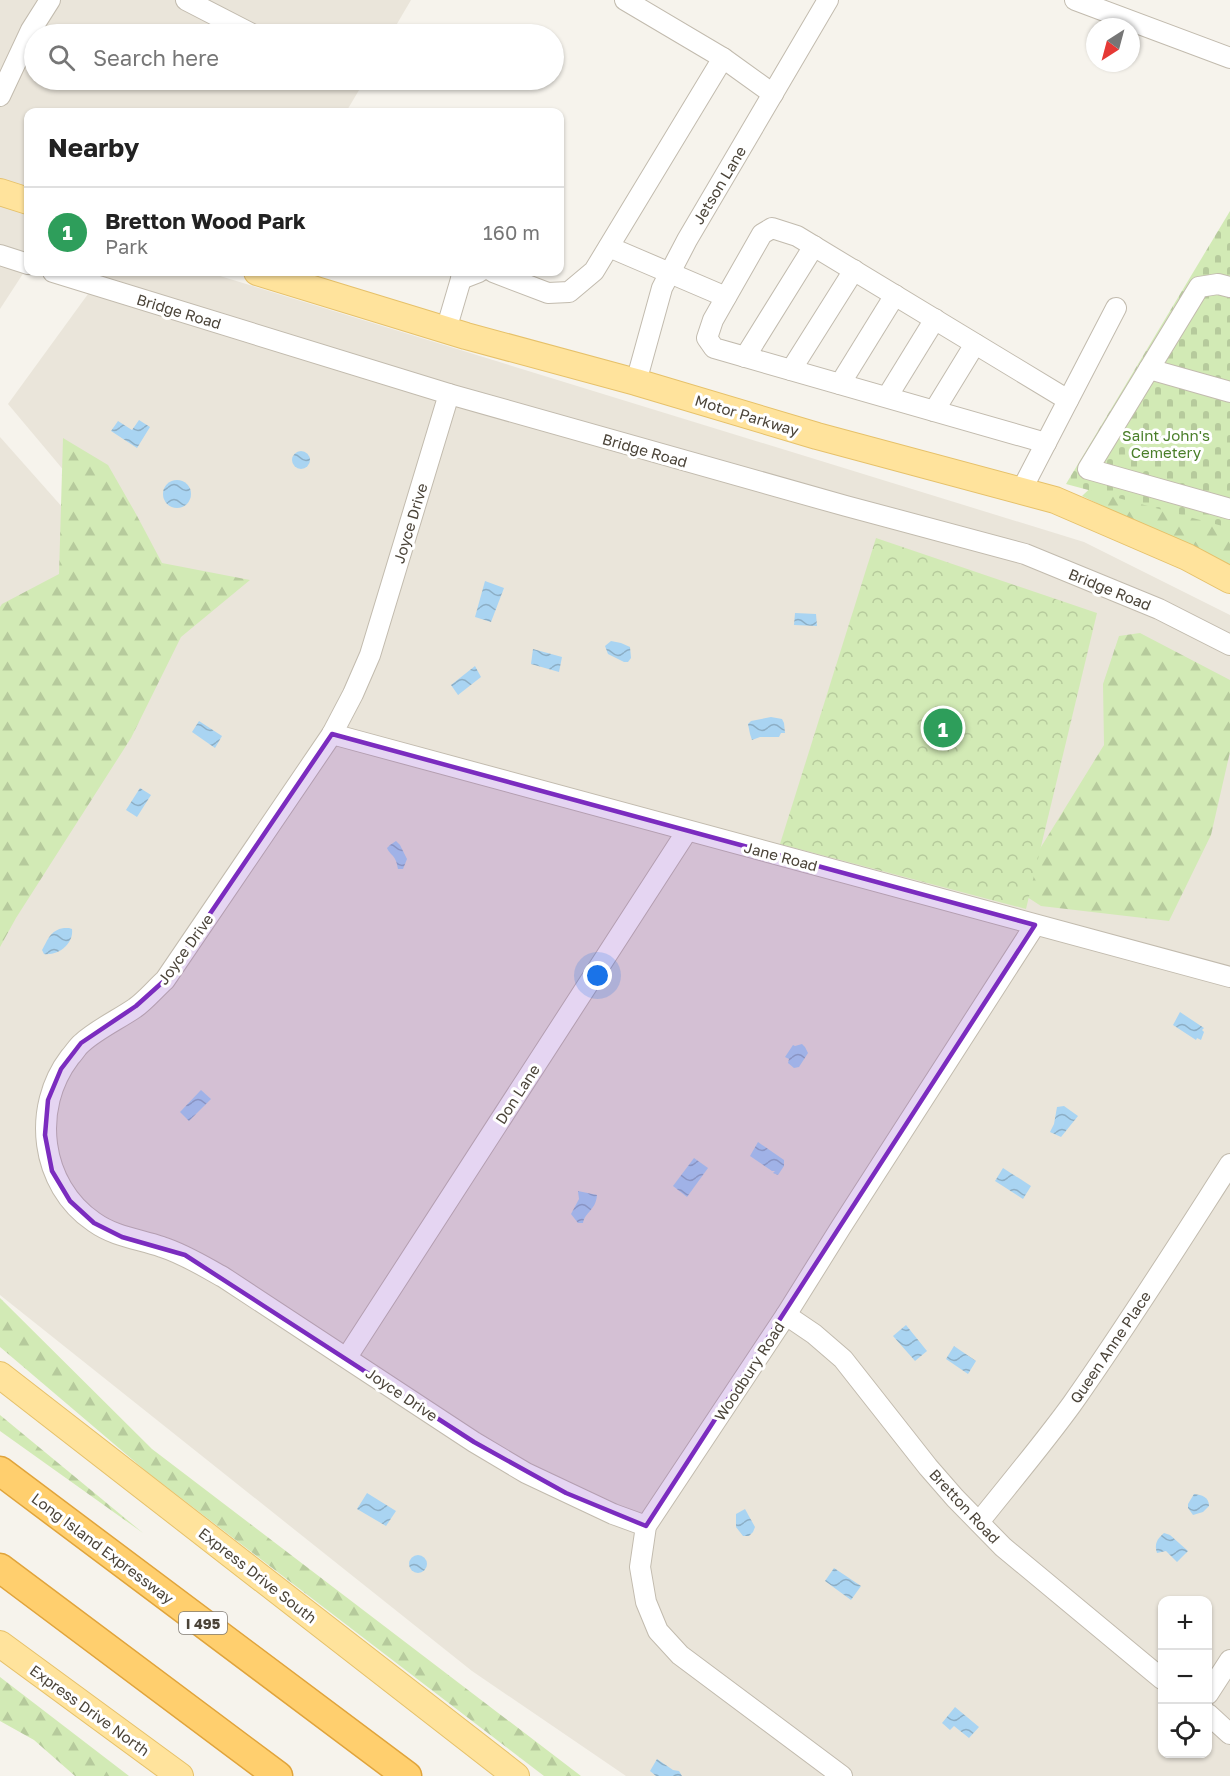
<!DOCTYPE html>
<html lang="en">
<head>
<meta charset="utf-8">
<style>
	:root { --surface:#fff; --page:#f6f6f6; --text:#222; --muted:#767676; --line:#e0e0e0; --accent:#fc3f1d }
	body { margin:0; font-family:"Golos Text",sans-serif; background:var(--page); color:var(--text) }
	.controls { position:absolute; right:18px; bottom:18px; display:grid; overflow:hidden; border-radius:12px; box-shadow:0 2px 4px #0004 }
	.controls button { width:54px; height:54px; display:grid; place-items:center; padding:0; border:0; border-bottom:2px solid var(--line); background:var(--surface); color:var(--text); font:30px sans-serif }
	.compass { position:absolute; left:1086px; top:18px; width:54px; height:54px; border-radius:50%; background:var(--surface); box-shadow:0 2px 4px #0004; rotate:216deg }
	.you { position:absolute; left:598px; top:976px; width:21px; height:21px; margin:-15px; border:4px solid #fff; border-radius:50%; background:#1a73e8; box-shadow:0 0 0 9px #1a73e833 }
	.badge { display:grid; place-items:center; width:39px; height:39px; border-radius:50%; background:var(--accent); color:#fff; font-size:20px; font-weight:700 }
	.pin { position:absolute; translate:-50% -50%; border:3px solid #fff; box-shadow:0 2px 6px #0006 }
	.list { margin:0; padding:0; list-style:none }
	h2 { display:flex; justify-content:space-between; align-items:center; height:78px; margin:0; padding:0 24px; font-size:26px }
	h2 small { font-size:20px; font-weight:400; color:var(--muted) }
	.list li { display:grid; grid-template-columns:39px 1fr auto; gap:18px; align-items:center; box-sizing:border-box; height:90px; padding:0 24px; border-top:2px solid var(--line) }
	.list b { display:block; font-size:22px; white-space:nowrap }
	.list p { margin:0; font-size:20px; white-space:nowrap; color:var(--muted) }
	.list em { font-size:20px; font-style:normal; color:var(--muted) }
	.icon { flex:none; width:33px; height:33px; fill:none; stroke:currentColor; stroke-width:2; stroke-linecap:round; stroke-linejoin:round }
	.map { position:relative; flex:none; width:1230px; height:1776px; overflow:hidden }
	.search { position:absolute; background:var(--surface); box-shadow:0 2px 4px #0004; left:24px; top:24px; width:540px; height:66px; display:flex; align-items:center; gap:15px; box-sizing:border-box; padding:0 21px; border-radius:33px; color:var(--muted); font-size:22px }
	.panel { position:absolute; background:var(--surface); box-shadow:0 2px 4px #0004; left:24px; top:108px; width:540px; height:168px; border-radius:12px }
	.map>svg:first-child { display:block }
	.residential { fill:#eae5da; fill-rule:evenodd }
	.forest { fill:url(#forest-firs) }
	.cemetery { fill:url(#cemetery-stones) }
	.park { fill:url(#park-crowns) }
	.water { fill:url(#water-waves) }
	.lines { fill:none; stroke-linecap:round; stroke-linejoin:round }
	.minor-casing { stroke:#c2bbae; stroke-width:22 }
	.major-casing { stroke:#e6c16a; stroke-width:28 }
	.highway-casing { stroke:#e0a43c; stroke-width:31 }
	.minor { stroke:#fff; stroke-width:20 }
	.major { stroke:#ffe39c; stroke-width:26 }
	.highway { stroke:#ffcf6e; stroke-width:28 }
	.marked { fill:#7b2cbf; fill-opacity:0.2; stroke:#7b2cbf; stroke-width:4.5; stroke-linejoin:round }
	.labels { text-anchor:middle; dominant-baseline:central; stroke-width:6; stroke-linejoin:round; paint-order:stroke }
	.shield { fill:#fff; stroke:#817c74; stroke-width:1.5 }
	.shield-label { font-size:14px; font-weight:bold; fill:#4b4439 }
	.street-label { font-size:15px; fill:#4b4439; stroke:#fff }
	.park-label { font-size:15px; fill:#4a7f2a; stroke:#fff }
</style>
</head>
<body>
<div class="map">
<svg width="1230" height="1776" viewBox="0 0 1230 1776">
	<defs>
		<pattern id="forest-firs" width="22" height="20" patternUnits="userSpaceOnUse" patternTransform="scale(1.5)"><rect width="22" height="20" fill="#d2eab5"/><path d="M5 1l3.5 6h-7zM16 11l3.5 6h-7z" fill="#b6ca9c"/></pattern>
		<pattern id="cemetery-stones" width="16" height="16" patternUnits="userSpaceOnUse" patternTransform="scale(1.5)"><rect width="16" height="16" fill="#d2eab5"/><path d="M2 7V4a2 2 0 0 1 4 0v3zM10 15v-3a2 2 0 0 1 4 0v3z" fill="#b6ca9c"/></pattern>
		<pattern id="park-crowns" width="20" height="18" patternUnits="userSpaceOnUse" patternTransform="scale(1.5)"><rect width="20" height="18" fill="#d2eab5"/><path d="M2 6a3 3 0 1 1 6 0M12 15a3 3 0 1 1 6 0" fill="none" stroke="#b6ca9c"/></pattern>
		<pattern id="water-waves" width="16" height="10" patternUnits="userSpaceOnUse" patternTransform="scale(1.5)"><rect width="16" height="10" fill="#a9d4f2"/><path d="M0 5q4-4 8 0t8 0" fill="none" stroke="#8caec5"/></pattern>
	</defs>
	<rect width="100%" height="100%" fill="#f6f3ec"/>
	<!-- residential -->
	<g class="residential">
		<polygon points="0,0 411,0 391,34 34,34 34,80 365,80 346,112 28,112 28,266 0,309"/>
		<path d="M104,272H207L1084,542L1230,615V1776H626L472,1671L0,1295V892L181,610L8,404ZM1162,1600H1208V1754H1162Z"/>
		<polygon points="0,437 126,579 0,772"/>
	</g>
	<!-- forest -->
	<g class="forest">
		<polygon points="63,438 108,465 136,514 162,563 250,580 181,637 131,738 16,918 0,947 0,607 2,604 59,574"/>
		<polygon points="1100,479 1230,519 1230,567 1082,496"/>
		<polygon points="1140,633 1230,680 1230,752 1211,835 1169,921 1041,906 1015,889 1104,745 1103,684 1119,636"/>
		<polygon points="0,1298 152,1449 581,1776 544,1776 147,1472 0,1347"/>
		<polygon points="0,1415 143,1533 0,1431"/>
		<polygon points="0,1677 129,1776 75,1776 34,1740 0,1721"/>
	</g>
	<!-- cemetery -->
	<polygon class="cemetery" points="1230,211 1230,528 1066,484"/>
	<!-- park -->
	<polygon class="park" points="876,538 1097,613 1026,909 780,844"/>
	<!-- water -->
	<g class="water">
		<polygon points="139,420 150,427 137,448 111,431 118,421 132,430"/>
		<circle cx="301" cy="460" r="9"/>
		<circle cx="177" cy="494" r="14"/>
		<polygon points="485,581 504,588 491,622 475,617"/>
		<polygon points="795,613 816,614 817,626 794,625"/>
		<polygon points="611,641 621,643 630,647 631,658 628,662 624,662 608,654 605,646"/>
		<polygon points="533,649 562,657 559,672 531,664"/>
		<polygon points="475,666 481,677 458,695 451,685"/>
		<polygon points="771,717 782,719 784,723 785,733 781,733 779,737 760,737 752,740 750,734 748,724 751,721"/>
		<polygon points="199,721 222,736 215,748 192,732"/>
		<polygon points="140,788 151,795 137,817 126,810"/>
		<path d="M396,841L400,845L407,859L403,869H398C397,866 397,862 395,859C393,855 389,853 387,848L390,845Z"/>
		<path d="M64,928H69L72,929C74,944 58,956 44,954L42,950C48,940 50,930 64,928Z"/>
		<polygon points="1180,1012 1204,1028 1202,1030 1204,1032 1201,1040 1197,1038 1196,1040 1173,1025"/>
		<polygon points="802,1044 805,1047 808,1053 799,1067 794,1068 788,1063 789,1059 785,1057 793,1045 795,1046"/>
		<polygon points="201,1090 211,1099 189,1121 180,1112"/>
		<polygon points="1064,1106 1078,1116 1061,1137 1050,1132 1054,1124 1057,1107"/>
		<polygon points="758,1142 784,1160 784,1166 778,1175 773,1173 775,1171 772,1171 750,1156"/>
		<polygon points="694,1158 708,1168 687,1197 673,1186"/>
		<polygon points="1003,1168 1031,1186 1023,1199 995,1181"/>
		<path d="M578,1191L597,1195C596,1210 585,1212 583,1223H578L571,1214L579,1199Z"/>
		<polygon points="906,1325 927,1351 915,1361 893,1336"/>
		<polygon points="954,1346 976,1361 968,1374 946,1359"/>
		<polygon points="367,1493 396,1511 386,1526 357,1509"/>
		<path d="M1194,1494C1202,1495 1209,1497 1209,1506L1203,1512L1193,1515L1188,1508V1504Z"/>
		<polygon points="745,1509 755,1527 753,1532 749,1536 743,1536 736,1527 736,1514"/>
		<path d="M1164,1533L1170,1535L1188,1551L1177,1562L1166,1551L1157,1553C1154,1544 1157,1539 1164,1533Z"/>
		<circle cx="418" cy="1564" r="9"/>
		<polygon points="834,1568 861,1586 851,1600 825,1581"/>
		<polygon points="955,1707 979,1727 969,1738 954,1726 950,1730 942,1723"/>
		<polygon points="657,1759 673,1770 679,1771 682,1776 656,1776 650,1771"/>
	</g>
	<g class="lines">
		<defs>
			<g id="minor">
				<polyline points="186,0 252,34"/>
				<polyline points="1075,0 1230,58"/>
				<polyline points="723,58 773,94"/>
				<polyline points="0,96 31,30 50,0"/>
				<polyline points="609,247 726,297"/>
				<polyline points="0,255 28,264"/>
				<polyline points="53,272 449,394 846,506 1025,554 1159,609 1230,645"/>
				<polyline points="493,272 548,293 569,292 594,271 723,58 625,0"/>
				<polyline points="461,279 479,272"/>
				<polyline points="446,330 461,279"/>
				<polyline points="745,357 814,246"/>
				<polyline points="1149,369 1199,287 1218,284 1230,287"/>
				<polyline points="791,370 854,270"/>
				<polyline points="636,382 662,288 687,240 828,0"/>
				<polyline points="840,384 895,295"/>
				<polyline points="1230,392 1149,369 1088,469 1230,509"/>
				<path d="M449,394L370,655L353,694L332,734L165,980C155,989 146,1000 135,1008C119,1019 96,1030 82,1043C77,1047 74,1053 70,1057C31,1108 40,1185 94,1222C115,1237 139,1239 162,1247C184,1254 203,1266 223,1277L474,1442L526,1473L613,1514L646,1526"/>
				<polyline points="887,397 935,319"/>
				<polyline points="934,411 975,344"/>
				<polyline points="1046,443 714,348 707,338 713,320 762,234 772,228 797,236 1068,400"/>
				<polyline points="1021,491 1116,308"/>
				<polyline points="332,734 1230,977"/>
				<polyline points="786,1315 814,1334 843,1359 928,1467 955,1498 1003,1547 1162,1679"/>
				<polyline points="347,1357 687,831"/>
				<path d="M979,1522C1010,1483 1043,1444 1072,1404C1127,1326 1178,1245 1230,1164"/>
				<polyline points="1208,1694 1230,1660"/>
				<polyline points="1208,1714 1230,1734"/>
				<polyline points="842,1776 680,1655 658,1631 646,1602 640,1567 646,1526 786,1315 841,1227 1035,925"/>
			</g>
			<g id="major">
				<polyline points="0,192 28,201"/>
				<polyline points="257,272 466,336 636,382 817,436 1055,500 1187,557 1230,580"/>
				<polyline points="0,1375 516,1776"/>
				<polyline points="0,1644 180,1776"/>
			</g>
			<g id="highway">
				<polyline points="0,1471 407,1776"/>
				<polyline points="0,1568 278,1776"/>
			</g>
		</defs>
		<!-- minor casing -->
		<use href="#minor" class="minor-casing"/>
		<!-- major casing -->
		<use href="#major" class="major-casing"/>
		<!-- highway casing -->
		<use href="#highway" class="highway-casing"/>
		<!-- minor -->
		<use href="#minor" class="minor"/>
		<!-- major -->
		<use href="#major" class="major"/>
		<!-- highway -->
		<use href="#highway" class="highway"/>
	</g>
	<!-- marked area -->
	<path class="marked" d="M332,734L1035,925L646,1526L566,1493L474,1442L185,1255L122,1237L94,1223L70,1201L52,1171L45,1135L48,1100L61,1069L81,1043L136,1006L165,980Z"/>
	<g class="labels">
		<!-- shield labels -->
		<rect class="shield" x="179" y="1612" width="48" height="22" rx="4.5"/>
		<g class="shield-label">
			<text x="203" y="1623">I 495</text>
		</g>
		<!-- street labels -->
		<g class="street-label">
			<text transform="translate(719 185) rotate(-59)">Jetson Lane</text>
			<text transform="translate(179 311) rotate(17)">Bridge Road</text>
			<text transform="translate(747 415) rotate(17)">Motor Parkway</text>
			<text transform="translate(645 450) rotate(16)">Bridge Road</text>
			<text transform="translate(410 523) rotate(-73)">Joyce Drive</text>
			<text transform="translate(1110 589) rotate(22)">Bridge Road</text>
			<text transform="translate(781 856) rotate(15)">Jane Road</text>
			<text transform="translate(185 949) rotate(-54)">Joyce Drive</text>
			<text transform="translate(517 1094) rotate(-57)">Don Lane</text>
			<text transform="translate(1110 1347) rotate(-56)">Queen Anne Place</text>
			<text transform="translate(749 1371) rotate(-57)">Woodbury Road</text>
			<text transform="translate(402 1394) rotate(34)">Joyce Drive</text>
			<text transform="translate(965 1506) rotate(47)">Bretton Road</text>
			<text transform="translate(103 1548) rotate(37)">Long Island Expressway</text>
			<text transform="translate(258 1575) rotate(38)">Express Drive South</text>
			<text transform="translate(90 1710) rotate(36)">Express Drive North</text>
		</g>
		<!-- park labels -->
		<g class="park-label">
			<text x="1166" y="435">Saint John's<tspan x="1166" dy="17">Cemetery</tspan></text>
		</g>
	</g>
</svg>
<div class="controls">
<button>+</button>
<button>−</button>
<button><svg class="icon" aria-label="locate" viewBox="0 0 24 24"><circle cx="12" cy="12" r="6"/><path d="M12 2v4M12 18v4M2 12h4M18 12h4"/></svg></button>
</div>
<svg class="compass" viewBox="-18 -18 36 36"><path d="M0-13l5 13h-10z" fill="#e53935"/><path d="M0 13l5-13h-10z" fill="#767676"/></svg>
<div class="you"></div>
<div class="pin badge" style="left:943px;top:728px;background:#2e9e5b">1</div>
<div class="search"><svg class="icon" aria-label="search" viewBox="0 0 24 24"><circle cx="10" cy="10" r="6"/><path d="M15 15l6 6"/></svg>Search here</div>
<section class="panel">
<h2>Nearby<small></small></h2>
<ul class="list">
<li><span class="badge" style="background:#2e9e5b">1</span><div><b>Bretton Wood Park</b><p>Park</p></div><em>160 m</em></li>
</ul>
</section>
</div>
</body>
</html>
